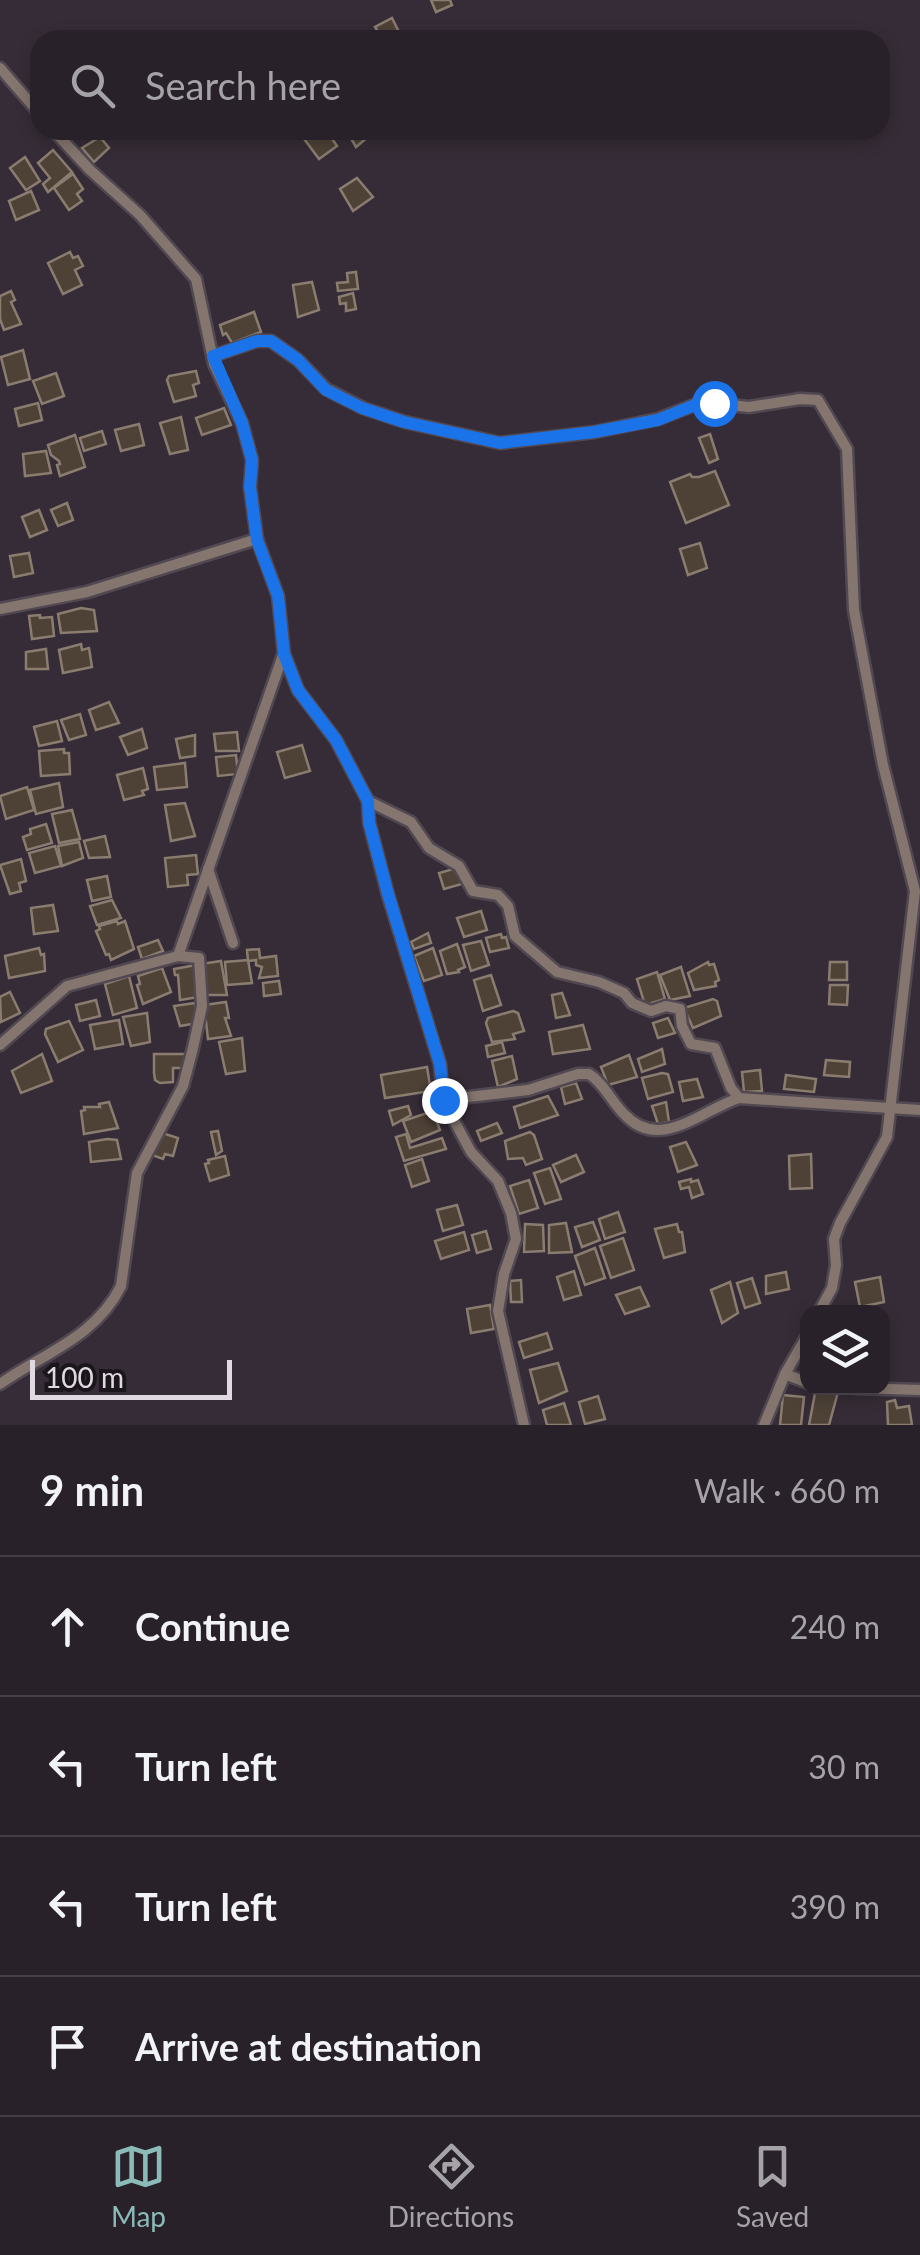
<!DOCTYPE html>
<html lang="en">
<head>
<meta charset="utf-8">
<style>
	:root { --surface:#282129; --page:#302931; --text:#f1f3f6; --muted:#a5a3a8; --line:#443e46; --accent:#8bbbb9 }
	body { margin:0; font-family:Lato,sans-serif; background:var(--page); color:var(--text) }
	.controls { position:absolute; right:30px; bottom:30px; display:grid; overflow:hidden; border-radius:20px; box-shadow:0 5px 15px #0003 }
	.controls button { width:90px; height:90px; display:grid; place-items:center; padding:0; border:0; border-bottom:2px solid var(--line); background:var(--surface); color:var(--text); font:50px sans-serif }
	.scale { position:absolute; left:30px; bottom:25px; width:202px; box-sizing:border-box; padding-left:10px; border:5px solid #e0d9e1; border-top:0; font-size:28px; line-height:35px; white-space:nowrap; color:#e0d9e1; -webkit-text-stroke:8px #1a161b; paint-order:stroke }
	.stop { position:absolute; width:30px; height:30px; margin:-22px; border:8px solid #1a73e8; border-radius:50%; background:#fff }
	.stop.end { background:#1a73e8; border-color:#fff; box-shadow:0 2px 10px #0008 }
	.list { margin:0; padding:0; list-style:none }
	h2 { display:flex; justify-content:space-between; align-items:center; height:130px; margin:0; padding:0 40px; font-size:42px }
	h2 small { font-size:32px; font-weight:400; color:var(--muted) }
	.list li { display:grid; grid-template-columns:65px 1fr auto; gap:30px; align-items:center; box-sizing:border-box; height:140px; padding:0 40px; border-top:2px solid var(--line) }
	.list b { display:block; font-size:38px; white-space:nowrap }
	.list em { font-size:32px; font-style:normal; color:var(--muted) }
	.icon { flex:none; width:55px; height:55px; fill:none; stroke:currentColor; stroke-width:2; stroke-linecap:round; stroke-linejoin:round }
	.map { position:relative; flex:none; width:920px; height:1425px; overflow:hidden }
	.search { position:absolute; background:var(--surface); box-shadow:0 5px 15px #0003; left:30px; right:30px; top:30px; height:110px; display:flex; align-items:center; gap:25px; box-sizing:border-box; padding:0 35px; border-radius:30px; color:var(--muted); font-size:38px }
	.sheet { height:690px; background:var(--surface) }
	nav { display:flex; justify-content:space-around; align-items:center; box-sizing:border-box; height:140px; border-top:2px solid var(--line); background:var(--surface); font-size:28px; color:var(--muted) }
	nav a { display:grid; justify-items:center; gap:5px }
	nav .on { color:var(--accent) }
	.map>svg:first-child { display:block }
	.building { fill:#4e4237; stroke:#8a7d70; stroke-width:2.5 }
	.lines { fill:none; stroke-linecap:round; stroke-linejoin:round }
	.minor-casing { stroke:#514852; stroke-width:15 }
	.minor { stroke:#84766e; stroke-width:10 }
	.route { stroke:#1a73e8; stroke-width:12 }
</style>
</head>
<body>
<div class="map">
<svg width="920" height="1425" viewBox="0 0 920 1425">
	<rect width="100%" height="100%" fill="#362c37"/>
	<!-- building -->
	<g class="building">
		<polygon points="431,0 450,0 452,5 436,12"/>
		<polygon points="392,18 403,40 377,40 373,32 377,30 375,27"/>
		<polygon points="302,130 326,130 337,146 319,159 299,132"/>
		<polygon points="346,130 373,130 374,132 356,147"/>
		<polygon points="100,137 109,148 94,162 82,148"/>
		<polygon points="53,150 72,172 48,192 43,184 50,178 38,163"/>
		<polygon points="25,157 40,181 26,190 10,168"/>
		<polygon points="73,174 83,189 77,194 82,201 69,210 54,188"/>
		<polygon points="357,178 373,197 353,211 340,189"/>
		<polygon points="31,191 39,210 16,220 9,201"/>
		<polygon points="70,252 73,258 78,256 83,266 75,270 82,285 63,294 48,263"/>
		<polygon points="356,272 358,289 338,291 337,283 348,282 347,273"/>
		<polygon points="312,282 319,310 298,317 293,285"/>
		<polygon points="11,291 15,300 11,302 21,324 4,330 0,319 0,296"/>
		<polygon points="353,293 356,309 346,311 346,303 340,304 339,297"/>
		<polygon points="254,312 261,332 232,343 226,333 223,335 220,325"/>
		<polygon points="23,350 30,379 8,385 1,357"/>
		<polygon points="196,371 199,383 193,385 196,396 174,402 167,380 169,376"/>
		<polygon points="56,373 64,396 42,404 33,381"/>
		<polygon points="38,403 42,420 19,426 15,409"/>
		<polygon points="224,408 231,425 202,435 196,418"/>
		<polygon points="181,417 188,450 170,454 160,423"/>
		<polygon points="139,424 144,445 121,451 115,430"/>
		<polygon points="102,431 106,444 84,451 80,438"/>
		<polygon points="710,434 718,459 709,463 699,438"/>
		<polygon points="75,435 85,467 60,476 57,465 60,464 59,461 51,455 48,445"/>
		<polygon points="46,451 51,473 25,476 23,454"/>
		<polygon points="715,471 729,505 686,523 670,482 690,474 692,477 699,477"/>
		<polygon points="67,503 73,520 58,526 51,510"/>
		<polygon points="39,510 47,530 30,537 22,517"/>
		<polygon points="700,543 707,568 688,575 680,549"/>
		<polygon points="29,553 33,573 14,577 10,556"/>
		<polygon points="81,608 94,610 97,631 61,633 58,614"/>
		<polygon points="40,615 40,618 52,617 54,636 32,639 29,616"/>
		<polygon points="81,644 82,650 89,648 92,667 63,673 59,650"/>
		<polygon points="46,649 48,669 26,669 26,652"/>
		<polygon points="109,702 119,723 96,730 89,710"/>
		<polygon points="80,714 86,735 69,740 61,720"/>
		<polygon points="57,721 62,741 39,746 34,727"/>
		<polygon points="142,729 147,748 128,755 120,737"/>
		<polygon points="237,732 239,751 216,751 214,734"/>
		<polygon points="195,735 195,756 180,758 176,739"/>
		<polygon points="302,745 310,771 285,778 277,752"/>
		<polygon points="64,749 64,753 69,753 70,774 41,776 39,751"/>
		<polygon points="236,755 238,774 218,776 216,757"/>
		<polygon points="185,763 187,787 157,790 154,767"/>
		<polygon points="143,768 148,789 142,791 144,795 124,800 117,775"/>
		<polygon points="59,783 63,807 36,814 30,790"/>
		<polygon points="27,787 34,810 6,819 0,796"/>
		<polygon points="185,803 195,836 171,841 165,805"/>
		<polygon points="72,810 80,839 59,843 52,814"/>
		<polygon points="46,824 52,843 27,850 23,837 31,834 30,829"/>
		<polygon points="105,836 110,857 89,858 84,841"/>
		<polygon points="79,842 83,858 62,866 58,846"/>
		<polygon points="55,846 61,866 35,873 29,853"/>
		<polygon points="196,855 198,874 187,875 188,885 168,887 165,858"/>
		<polygon points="21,859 26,881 19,883 21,891 10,894 0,865"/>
		<polygon points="457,868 462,884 444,889 439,873"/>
		<polygon points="107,876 111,897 92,901 87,880"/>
		<polygon points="112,900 121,918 97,925 90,906"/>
		<polygon points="53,905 58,931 34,934 31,908"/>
		<polygon points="481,911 487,930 464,937 457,918"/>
		<polygon points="117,921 118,924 125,921 134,949 111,960 109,954 106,955 96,931 100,929 99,926"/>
		<polygon points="428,933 431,943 414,949 411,942"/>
		<polygon points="501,934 502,938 506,937 509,948 490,952 486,938"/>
		<polygon points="158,940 163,951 142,959 138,947"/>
		<polygon points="481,941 489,965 471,971 463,945"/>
		<polygon points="457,944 465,967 458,970 459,972 447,974 440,951"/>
		<polygon points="39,948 41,955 44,954 45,971 9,978 5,956"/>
		<polygon points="433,948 442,975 424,981 414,956"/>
		<polygon points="259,949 260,958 276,956 278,976 259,978 262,967 256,965 256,960 248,961 247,950"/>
		<polygon points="248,960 252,983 227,985 225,962"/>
		<polygon points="221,961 227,995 205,995 201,964"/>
		<polygon points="708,962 709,965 714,964 719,980 715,982 716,986 694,990 688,973"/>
		<polygon points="830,962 847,962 847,980 829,980"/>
		<polygon points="196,965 199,997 180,1000 178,975 175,975 174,969"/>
		<polygon points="681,967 690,996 670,1000 660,975"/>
		<polygon points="162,968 171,992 143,1004 137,985 140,984 138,976"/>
		<polygon points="657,972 665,999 645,1005 637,979"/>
		<polygon points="491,975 501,1005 483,1011 474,980"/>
		<polygon points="129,976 137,1008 113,1015 105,984"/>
		<polygon points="279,981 281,994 264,996 263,983"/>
		<polygon points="830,985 848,985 847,1005 829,1004"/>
		<polygon points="10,992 20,1013 1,1022 0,997"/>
		<polygon points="562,993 570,1015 556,1018 552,995"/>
		<polygon points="713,999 717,1001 721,1016 693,1028 684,1008"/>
		<polygon points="96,1000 100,1016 80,1021 76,1005"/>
		<polygon points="226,1002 229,1018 225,1018 231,1036 208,1039 204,1005"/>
		<polygon points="195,1003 198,1023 180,1026 174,1006"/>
		<polygon points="513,1011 518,1013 524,1031 513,1034 515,1039 492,1042 486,1023 488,1018"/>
		<polygon points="147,1013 150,1042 131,1046 123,1017"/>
		<polygon points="668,1018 675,1033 658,1038 653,1023"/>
		<polygon points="119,1020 123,1044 95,1049 90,1025"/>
		<polygon points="69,1021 83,1050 58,1062 45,1034 46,1029"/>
		<polygon points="583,1025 590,1049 553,1054 549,1032"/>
		<polygon points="242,1038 245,1071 226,1074 219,1042"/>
		<polygon points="502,1042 505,1053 488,1057 486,1046"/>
		<polygon points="662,1049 665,1064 642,1072 638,1059"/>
		<polygon points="42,1054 52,1081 21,1093 12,1071"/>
		<polygon points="154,1054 185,1054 186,1068 173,1068 173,1082 160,1083 155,1080 154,1073"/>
		<polygon points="629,1055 637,1077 608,1085 601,1067"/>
		<polygon points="512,1056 517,1079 498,1087 492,1061"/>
		<polygon points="826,1060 850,1062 849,1077 824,1075"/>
		<polygon points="427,1067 431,1091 385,1098 381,1075"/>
		<polygon points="760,1070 762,1091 744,1092 742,1072"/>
		<polygon points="662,1073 668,1074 673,1092 648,1099 642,1078"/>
		<polygon points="786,1075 816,1079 814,1092 784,1089"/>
		<polygon points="697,1079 703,1097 683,1101 679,1082"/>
		<polygon points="576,1083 582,1099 565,1104 561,1087"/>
		<polygon points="548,1096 558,1115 520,1128 514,1107"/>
		<polygon points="109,1102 118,1128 84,1134 81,1111 85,1110 84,1107 100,1107 99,1104"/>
		<polygon points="666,1102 669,1122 658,1124 652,1106"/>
		<polygon points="408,1106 411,1115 393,1125 389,1111"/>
		<polygon points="433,1111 440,1130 411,1142 403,1121"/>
		<polygon points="497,1123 502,1133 481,1141 477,1131"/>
		<polygon points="218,1131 222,1151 216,1155 211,1132"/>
		<polygon points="159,1132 178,1138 173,1156 165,1154 163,1159 152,1155"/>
		<polygon points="530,1132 534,1135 542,1159 526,1165 523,1158 508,1159 505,1141"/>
		<polygon points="406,1134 410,1148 442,1138 446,1149 404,1161 396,1137"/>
		<polygon points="107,1139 117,1140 121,1159 91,1162 89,1142"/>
		<polygon points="686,1142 697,1165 678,1172 670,1147"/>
		<polygon points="811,1154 812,1188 790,1189 789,1156"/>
		<polygon points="576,1155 584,1172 561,1182 553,1165"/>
		<polygon points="225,1156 229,1175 210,1181 205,1164 209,1163 208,1160"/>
		<polygon points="422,1159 429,1181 412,1187 405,1165"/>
		<polygon points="550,1168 561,1199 545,1204 534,1173"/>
		<polygon points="691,1179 691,1182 698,1180 703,1194 692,1198 689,1187 681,1189 679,1182"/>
		<polygon points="529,1180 538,1208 519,1214 510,1186"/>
		<polygon points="457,1205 463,1225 443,1231 437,1210"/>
		<polygon points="618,1212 625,1232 605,1239 599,1219"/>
		<polygon points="593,1222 600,1240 582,1247 575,1227"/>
		<polygon points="566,1223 572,1252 549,1253 549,1225"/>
		<polygon points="525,1224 543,1225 544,1251 524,1252"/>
		<polygon points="677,1224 679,1232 682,1232 685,1252 664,1258 655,1229"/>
		<polygon points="486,1231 491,1249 477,1253 472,1235"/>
		<polygon points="464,1232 469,1250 441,1259 435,1241"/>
		<polygon points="623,1238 634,1270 611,1278 600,1246"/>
		<polygon points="595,1248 605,1278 585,1285 575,1256"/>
		<polygon points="574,1271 581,1295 564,1300 557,1277"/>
		<polygon points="786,1272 789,1289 766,1294 766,1276"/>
		<polygon points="880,1277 884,1302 860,1307 855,1282"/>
		<polygon points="752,1278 760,1303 745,1308 737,1283"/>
		<polygon points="521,1280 522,1302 511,1302 510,1281"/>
		<polygon points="730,1282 738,1313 722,1323 711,1290"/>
		<polygon points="640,1287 649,1306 625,1314 616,1295"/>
		<polygon points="490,1305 494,1329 471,1333 467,1309"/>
		<polygon points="547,1333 552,1349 524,1358 519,1342"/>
		<polygon points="558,1363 567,1391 539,1403 530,1370"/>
		<polygon points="816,1388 838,1392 829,1425 809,1425"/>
		<polygon points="783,1395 804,1397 801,1425 780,1425"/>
		<polygon points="598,1396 605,1419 585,1424 579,1402"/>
		<polygon points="895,1400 897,1408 909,1406 912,1425 888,1425 887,1402"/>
		<polygon points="564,1403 571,1425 547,1425 543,1410"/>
	</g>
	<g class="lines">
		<defs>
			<g id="minor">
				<polyline points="0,68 40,114"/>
				<polyline points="53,130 90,170 140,215 196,279 214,364 242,423 252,460 250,487 257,539 278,596 284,654 298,690 336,740 368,801 411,822 429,848 459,866 473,891 498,895 508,906 515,936 557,972 599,982 624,993 632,1003 651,1011 666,1006 680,1009 682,1026 691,1044 715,1048 731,1088 739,1098 920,1110"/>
				<polyline points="213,356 257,341 271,341 298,360 326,389 363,408 405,422 500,443 595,432 658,419 702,402 749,407 800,399 818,400 847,449 854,610 883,765 915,891 887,1137 840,1223 834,1239 836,1265 832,1288 819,1312"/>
				<polyline points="0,609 87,592 257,539"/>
				<polyline points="368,801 369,822 388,895 440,1064 443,1100 471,1152 498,1181 511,1213 516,1239 504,1274 498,1311 524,1425"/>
				<polyline points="208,869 233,943"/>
				<polyline points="0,1045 67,986 178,956 283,655"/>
				<path d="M443,1100L528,1090L578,1074H589C604,1083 612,1103 625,1115C660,1152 702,1110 739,1098"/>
				<polyline points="808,1334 785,1374 808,1383"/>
				<path d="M0,1384C44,1353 96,1337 121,1286L137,1173L183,1086L193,1048L202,1006L199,958L178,956"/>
				<polyline points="856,1388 920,1390"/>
				<polyline points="764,1425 785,1374"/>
			</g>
		</defs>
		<!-- minor casing -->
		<use href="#minor" class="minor-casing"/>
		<!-- minor -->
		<use href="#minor" class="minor"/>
	</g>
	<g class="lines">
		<!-- route -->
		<polyline class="route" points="444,1100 440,1064 388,894 369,822 368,801 336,740 298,690 284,654 278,596 257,540 250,487 252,460 242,423 213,356 257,341 271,341 298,360 326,390 362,408 404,422 500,443 594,432 658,420 702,402 714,403"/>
	</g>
</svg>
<div class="controls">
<button><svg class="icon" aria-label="layers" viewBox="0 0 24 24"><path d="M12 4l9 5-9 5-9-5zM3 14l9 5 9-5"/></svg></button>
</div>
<div class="scale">100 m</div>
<div class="stop" style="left:714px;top:403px"></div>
<div class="stop end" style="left:444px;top:1100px"></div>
<div class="search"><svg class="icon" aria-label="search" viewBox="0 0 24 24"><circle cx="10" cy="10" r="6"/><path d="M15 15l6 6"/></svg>Search here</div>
</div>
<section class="sheet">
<h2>9 min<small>Walk · 660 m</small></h2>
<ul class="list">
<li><svg class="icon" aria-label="ahead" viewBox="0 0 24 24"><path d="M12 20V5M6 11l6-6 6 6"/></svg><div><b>Continue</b></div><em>240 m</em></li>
<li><svg class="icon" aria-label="left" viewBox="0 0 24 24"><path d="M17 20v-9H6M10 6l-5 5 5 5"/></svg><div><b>Turn left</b></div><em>30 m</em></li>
<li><svg class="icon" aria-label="left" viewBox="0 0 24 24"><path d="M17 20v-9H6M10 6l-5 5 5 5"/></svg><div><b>Turn left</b></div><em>390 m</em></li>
<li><svg class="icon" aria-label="arrive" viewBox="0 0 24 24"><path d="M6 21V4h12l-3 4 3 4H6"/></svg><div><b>Arrive at destination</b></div></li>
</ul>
</section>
<nav>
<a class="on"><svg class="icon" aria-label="map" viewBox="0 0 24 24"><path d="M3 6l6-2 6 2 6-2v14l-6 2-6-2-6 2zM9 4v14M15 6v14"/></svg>Map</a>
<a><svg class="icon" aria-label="directions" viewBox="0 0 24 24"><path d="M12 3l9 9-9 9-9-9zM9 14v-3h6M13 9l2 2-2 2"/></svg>Directions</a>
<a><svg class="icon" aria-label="saved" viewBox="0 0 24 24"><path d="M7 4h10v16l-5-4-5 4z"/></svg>Saved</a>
</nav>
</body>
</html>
